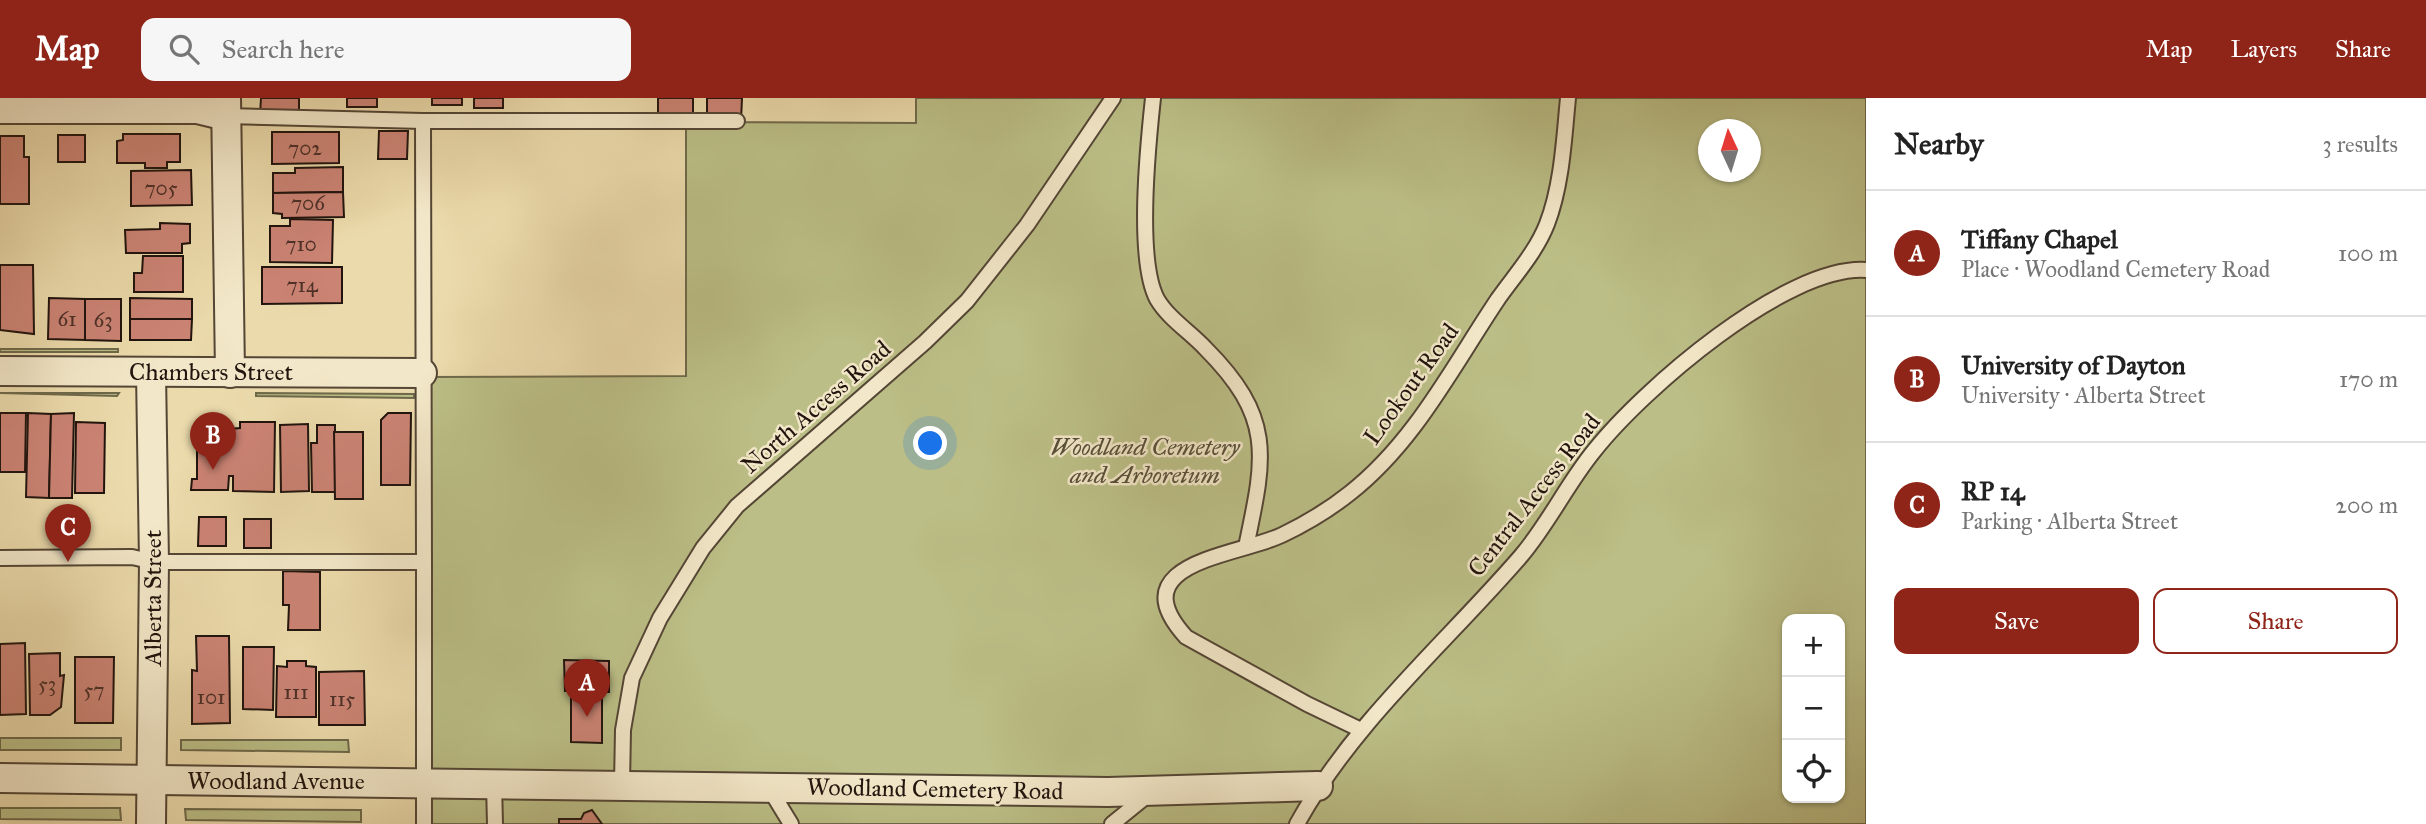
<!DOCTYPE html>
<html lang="en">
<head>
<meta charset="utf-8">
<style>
	:root { --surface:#fff; --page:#f6f6f6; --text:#222; --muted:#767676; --line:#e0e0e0; --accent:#8f2418 }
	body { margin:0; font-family:"IM FELL Great Primer",serif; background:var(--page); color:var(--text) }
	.controls { position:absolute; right:21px; bottom:21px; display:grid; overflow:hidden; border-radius:14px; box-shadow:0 2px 5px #0004 }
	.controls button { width:63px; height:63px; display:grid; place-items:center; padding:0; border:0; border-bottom:2px solid var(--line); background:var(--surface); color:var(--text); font:35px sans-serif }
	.compass { position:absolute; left:1698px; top:21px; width:63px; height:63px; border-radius:50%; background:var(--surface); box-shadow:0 2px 5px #0004; rotate:356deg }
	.you { position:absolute; left:931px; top:346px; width:24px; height:24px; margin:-18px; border:5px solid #fff; border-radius:50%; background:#1a73e8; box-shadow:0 0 0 10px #1a73e833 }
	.badge { display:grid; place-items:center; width:46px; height:46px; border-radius:50%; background:var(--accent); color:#fff; font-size:23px; font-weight:700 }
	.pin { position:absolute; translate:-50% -58px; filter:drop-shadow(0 2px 4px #0008) }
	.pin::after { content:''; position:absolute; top:37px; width:24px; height:21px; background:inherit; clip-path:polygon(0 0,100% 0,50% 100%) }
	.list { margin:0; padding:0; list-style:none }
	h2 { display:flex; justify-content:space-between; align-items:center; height:91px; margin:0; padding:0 28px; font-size:30px }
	h2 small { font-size:23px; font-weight:400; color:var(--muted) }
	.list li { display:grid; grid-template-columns:46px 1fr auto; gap:21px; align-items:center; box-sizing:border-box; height:126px; padding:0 28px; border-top:2px solid var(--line) }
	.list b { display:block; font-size:26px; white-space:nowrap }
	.list p { margin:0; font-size:23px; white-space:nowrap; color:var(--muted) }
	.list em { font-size:23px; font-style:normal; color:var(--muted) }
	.actions { display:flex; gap:14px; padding:21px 28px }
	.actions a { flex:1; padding:16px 0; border:2px solid var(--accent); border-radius:14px; text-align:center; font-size:24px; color:var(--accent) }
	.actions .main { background:var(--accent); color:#fff }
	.icon { flex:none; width:38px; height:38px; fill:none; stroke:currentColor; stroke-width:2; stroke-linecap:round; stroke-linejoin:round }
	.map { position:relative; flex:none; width:1866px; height:726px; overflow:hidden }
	header { display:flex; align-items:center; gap:42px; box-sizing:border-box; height:98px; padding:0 35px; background:var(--accent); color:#fff }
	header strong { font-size:33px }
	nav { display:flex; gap:38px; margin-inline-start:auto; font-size:24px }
	.search { width:490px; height:63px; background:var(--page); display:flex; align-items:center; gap:18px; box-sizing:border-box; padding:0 24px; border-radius:14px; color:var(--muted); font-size:26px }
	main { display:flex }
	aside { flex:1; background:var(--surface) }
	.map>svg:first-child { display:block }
	.green { fill:#bbbe86; stroke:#6e694a; stroke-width:2; fill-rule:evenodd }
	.building { fill:#cb8374; stroke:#21140e; stroke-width:2 }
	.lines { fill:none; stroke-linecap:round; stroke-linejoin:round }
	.lane-casing { stroke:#544635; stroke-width:18 }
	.street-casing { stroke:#544635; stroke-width:32 }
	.lane { stroke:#f2e7c8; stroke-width:14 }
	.street { stroke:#f2e7c8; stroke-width:28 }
	.labels { text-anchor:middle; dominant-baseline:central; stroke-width:5; stroke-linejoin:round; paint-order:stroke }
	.number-label { font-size:21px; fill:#4c3028 }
	.street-label { font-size:24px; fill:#21140e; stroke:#f2e7c8 }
	.park-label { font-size:24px; font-style:italic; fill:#575038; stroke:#f2e7c8 }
</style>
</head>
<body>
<header>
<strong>Map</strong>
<div class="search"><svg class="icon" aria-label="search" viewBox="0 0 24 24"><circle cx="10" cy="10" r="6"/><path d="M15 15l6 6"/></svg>Search here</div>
<nav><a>Map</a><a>Layers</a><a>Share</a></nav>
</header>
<main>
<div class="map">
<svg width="1866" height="726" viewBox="0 0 1866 726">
	<rect width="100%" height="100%" fill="#ebdaab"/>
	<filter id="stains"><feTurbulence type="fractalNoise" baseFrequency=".00286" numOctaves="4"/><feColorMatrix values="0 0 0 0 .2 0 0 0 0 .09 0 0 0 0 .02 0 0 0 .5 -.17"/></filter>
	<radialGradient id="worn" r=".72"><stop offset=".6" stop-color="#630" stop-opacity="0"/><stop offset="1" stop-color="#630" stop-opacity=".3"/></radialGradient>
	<!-- green -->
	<g class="green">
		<path d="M916,0H1866V726H432L425,660L426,279L686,278V24L916,25ZM1708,32H1750V74H1708ZM1787,521H1840V700H1787Z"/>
		<rect x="0" y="251" width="118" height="3"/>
		<polygon points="0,295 119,295 117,298"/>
		<polygon points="256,295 414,296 414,300 256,298"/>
		<rect x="0" y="640" width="121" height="12"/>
		<polygon points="181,642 348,642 349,654 181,652"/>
		<polygon points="0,710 120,710 121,722 0,721"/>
		<polygon points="185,711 361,712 361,724 186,722"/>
	</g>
	<!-- building -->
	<g class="building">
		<polygon points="261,0 299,0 299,18 260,17"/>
		<rect x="347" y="0" width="30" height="9"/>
		<rect x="432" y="0" width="30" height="7"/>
		<rect x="474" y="0" width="29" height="10"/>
		<polygon points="658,0 693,0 693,19 658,20"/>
		<polygon points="707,0 742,0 741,23 707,23"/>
		<polygon points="379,33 408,33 407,61 378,61"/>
		<polygon points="272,34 339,34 339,65 272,66"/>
		<polygon points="123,36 180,36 180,64 167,64 167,70 145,70 145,65 117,65 117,43 123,42"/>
		<rect x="58" y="37" width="27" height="27"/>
		<polygon points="0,38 24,38 24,59 29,59 29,106 0,106"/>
		<polygon points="343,69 343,94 273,95 273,75 295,75 295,70"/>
		<polygon points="191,72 192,107 131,108 131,73"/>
		<polygon points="343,94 344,119 282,120 282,116 273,115 273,95"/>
		<polygon points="290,121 333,122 332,165 270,164 270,128 290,128"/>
		<polygon points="160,125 190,126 190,145 182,146 182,155 126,155 125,132 160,131"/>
		<polygon points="143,158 183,158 183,194 134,194 134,175 142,175"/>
		<polygon points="0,167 33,167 34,236 0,232"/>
		<polygon points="262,169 342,169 342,205 262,206"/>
		<polygon points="49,200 85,201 85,242 48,241"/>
		<polygon points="130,200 192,201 192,221 130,221"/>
		<polygon points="85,201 121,201 121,243 85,242"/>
		<polygon points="130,221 192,221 191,242 130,242"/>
		<polygon points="0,315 26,315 25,374 0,374"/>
		<polygon points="28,315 51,316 49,400 26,399"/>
		<polygon points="74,315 72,400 49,400 51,316"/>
		<polygon points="388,315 411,315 410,387 381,387 381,322"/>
		<polygon points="76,324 105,325 104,395 75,395"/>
		<polygon points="205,324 229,324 229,331 240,330 240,324 275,324 274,394 233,393 233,378 229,378 228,392 191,392 192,381 197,381 197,344 205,345"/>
		<polygon points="308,326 309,393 281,394 280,327"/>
		<polygon points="317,327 335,327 335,394 312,394 311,345 317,345"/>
		<polygon points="334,334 363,334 363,401 335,401"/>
		<polygon points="199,419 226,419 226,448 198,448"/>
		<rect x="244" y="421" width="27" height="29"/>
		<polygon points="283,473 320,474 320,532 288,532 289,507 283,507"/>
		<polygon points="196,538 229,538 230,625 192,626 192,572 197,573"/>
		<polygon points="25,545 26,616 0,617 0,546"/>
		<polygon points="243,549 274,549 273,612 243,611"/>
		<polygon points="60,555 60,578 64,577 61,609 50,617 30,617 29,556"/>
		<polygon points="75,559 114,559 113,625 75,625"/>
		<polygon points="564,562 609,563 609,594 602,594 602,645 571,644 571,593 565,593"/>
		<polygon points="287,563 306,563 306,568 316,569 316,619 276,619 277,568 287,569"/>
		<polygon points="364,573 365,627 319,627 319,574"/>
		<polygon points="592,712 602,726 559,726 559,721 581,721 584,715"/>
	</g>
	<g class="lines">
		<defs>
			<g id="lane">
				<path d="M1153,0C1148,46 1136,161 1157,201C1168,220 1190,234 1205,250C1275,320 1265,359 1246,449"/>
				<polyline points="226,18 423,23 737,23"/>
				<polyline points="423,23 424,464"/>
				<polyline points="0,460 132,459 154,464 424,464 424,726"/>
				<path d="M1361,632L1307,606L1186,539C1118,464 1238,458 1282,437C1305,426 1330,411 1350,395C1415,344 1453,268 1498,201C1515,177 1536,154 1547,126C1562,87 1564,41 1568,0"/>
				<polyline points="494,685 495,726"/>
				<polyline points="622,686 623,632 632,580 660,520 703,450 737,408 925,244 967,203 1027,127 1113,0"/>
				<polyline points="769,690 791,726"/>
				<polyline points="1112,726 1149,696"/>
				<path d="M1297,726C1354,623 1445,546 1521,458C1549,425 1567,386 1594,353C1642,292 1786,167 1866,172"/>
			</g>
			<g id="street">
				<polyline points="226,0 230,275"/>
				<polyline points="0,11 197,11 226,18"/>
				<polyline points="0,273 422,275"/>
				<polyline points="0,680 1108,694 1318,688"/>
				<polyline points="151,726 154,464 151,275"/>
			</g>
		</defs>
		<!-- lane casing -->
		<use href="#lane" class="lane-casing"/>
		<!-- street casing -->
		<use href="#street" class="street-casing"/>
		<!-- lane -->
		<use href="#lane" class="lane"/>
		<!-- street -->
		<use href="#street" class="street"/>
	</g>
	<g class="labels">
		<!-- number labels -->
		<g class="number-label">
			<text x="305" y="50">702</text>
			<text x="161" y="90">705</text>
			<text x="308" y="105">706</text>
			<text x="301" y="146">710</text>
			<text x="302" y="187">714</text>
			<text x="67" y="221">61</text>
			<text x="103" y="222">63</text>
			<text x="47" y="586">53</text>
			<text x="94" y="592">57</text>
			<text x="296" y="594">111</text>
			<text x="211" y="599">101</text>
			<text x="342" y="601">115</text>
		</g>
		<!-- street labels -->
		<g class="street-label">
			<text x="211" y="274">Chambers Street</text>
			<text transform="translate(1411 286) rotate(-54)">Lookout Road</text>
			<text transform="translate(816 309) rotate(-41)">North Access Road</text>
			<text transform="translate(1534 397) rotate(-52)">Central Access Road</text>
			<text transform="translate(153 500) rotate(-90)">Alberta Street</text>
			<text x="276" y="683">Woodland Avenue</text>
			<text transform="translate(935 691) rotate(1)">Woodland Cemetery Road</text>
		</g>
		<!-- park labels -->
		<g class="park-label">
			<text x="1145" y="349">Woodland Cemetery<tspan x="1145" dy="28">and Arboretum</tspan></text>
		</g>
	</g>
	<rect width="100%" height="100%" filter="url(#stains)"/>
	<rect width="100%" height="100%" fill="url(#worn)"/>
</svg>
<div class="controls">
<button>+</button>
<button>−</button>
<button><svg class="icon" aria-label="locate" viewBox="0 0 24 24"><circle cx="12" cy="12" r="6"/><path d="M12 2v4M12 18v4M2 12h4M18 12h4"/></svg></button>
</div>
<svg class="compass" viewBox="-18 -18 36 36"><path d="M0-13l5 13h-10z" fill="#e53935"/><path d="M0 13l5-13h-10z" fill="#767676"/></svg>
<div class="you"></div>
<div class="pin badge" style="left:587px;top:619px">A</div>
<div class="pin badge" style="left:213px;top:372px">B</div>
<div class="pin badge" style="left:68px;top:464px">C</div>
</div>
<aside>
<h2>Nearby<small>3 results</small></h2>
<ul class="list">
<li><span class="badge">A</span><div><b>Tiffany Chapel</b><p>Place · Woodland Cemetery Road</p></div><em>100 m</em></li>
<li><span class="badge">B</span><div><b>University of Dayton</b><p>University · Alberta Street</p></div><em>170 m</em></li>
<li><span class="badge">C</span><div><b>RP 14</b><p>Parking · Alberta Street</p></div><em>200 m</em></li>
</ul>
<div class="actions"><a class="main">Save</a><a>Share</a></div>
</aside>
</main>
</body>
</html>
